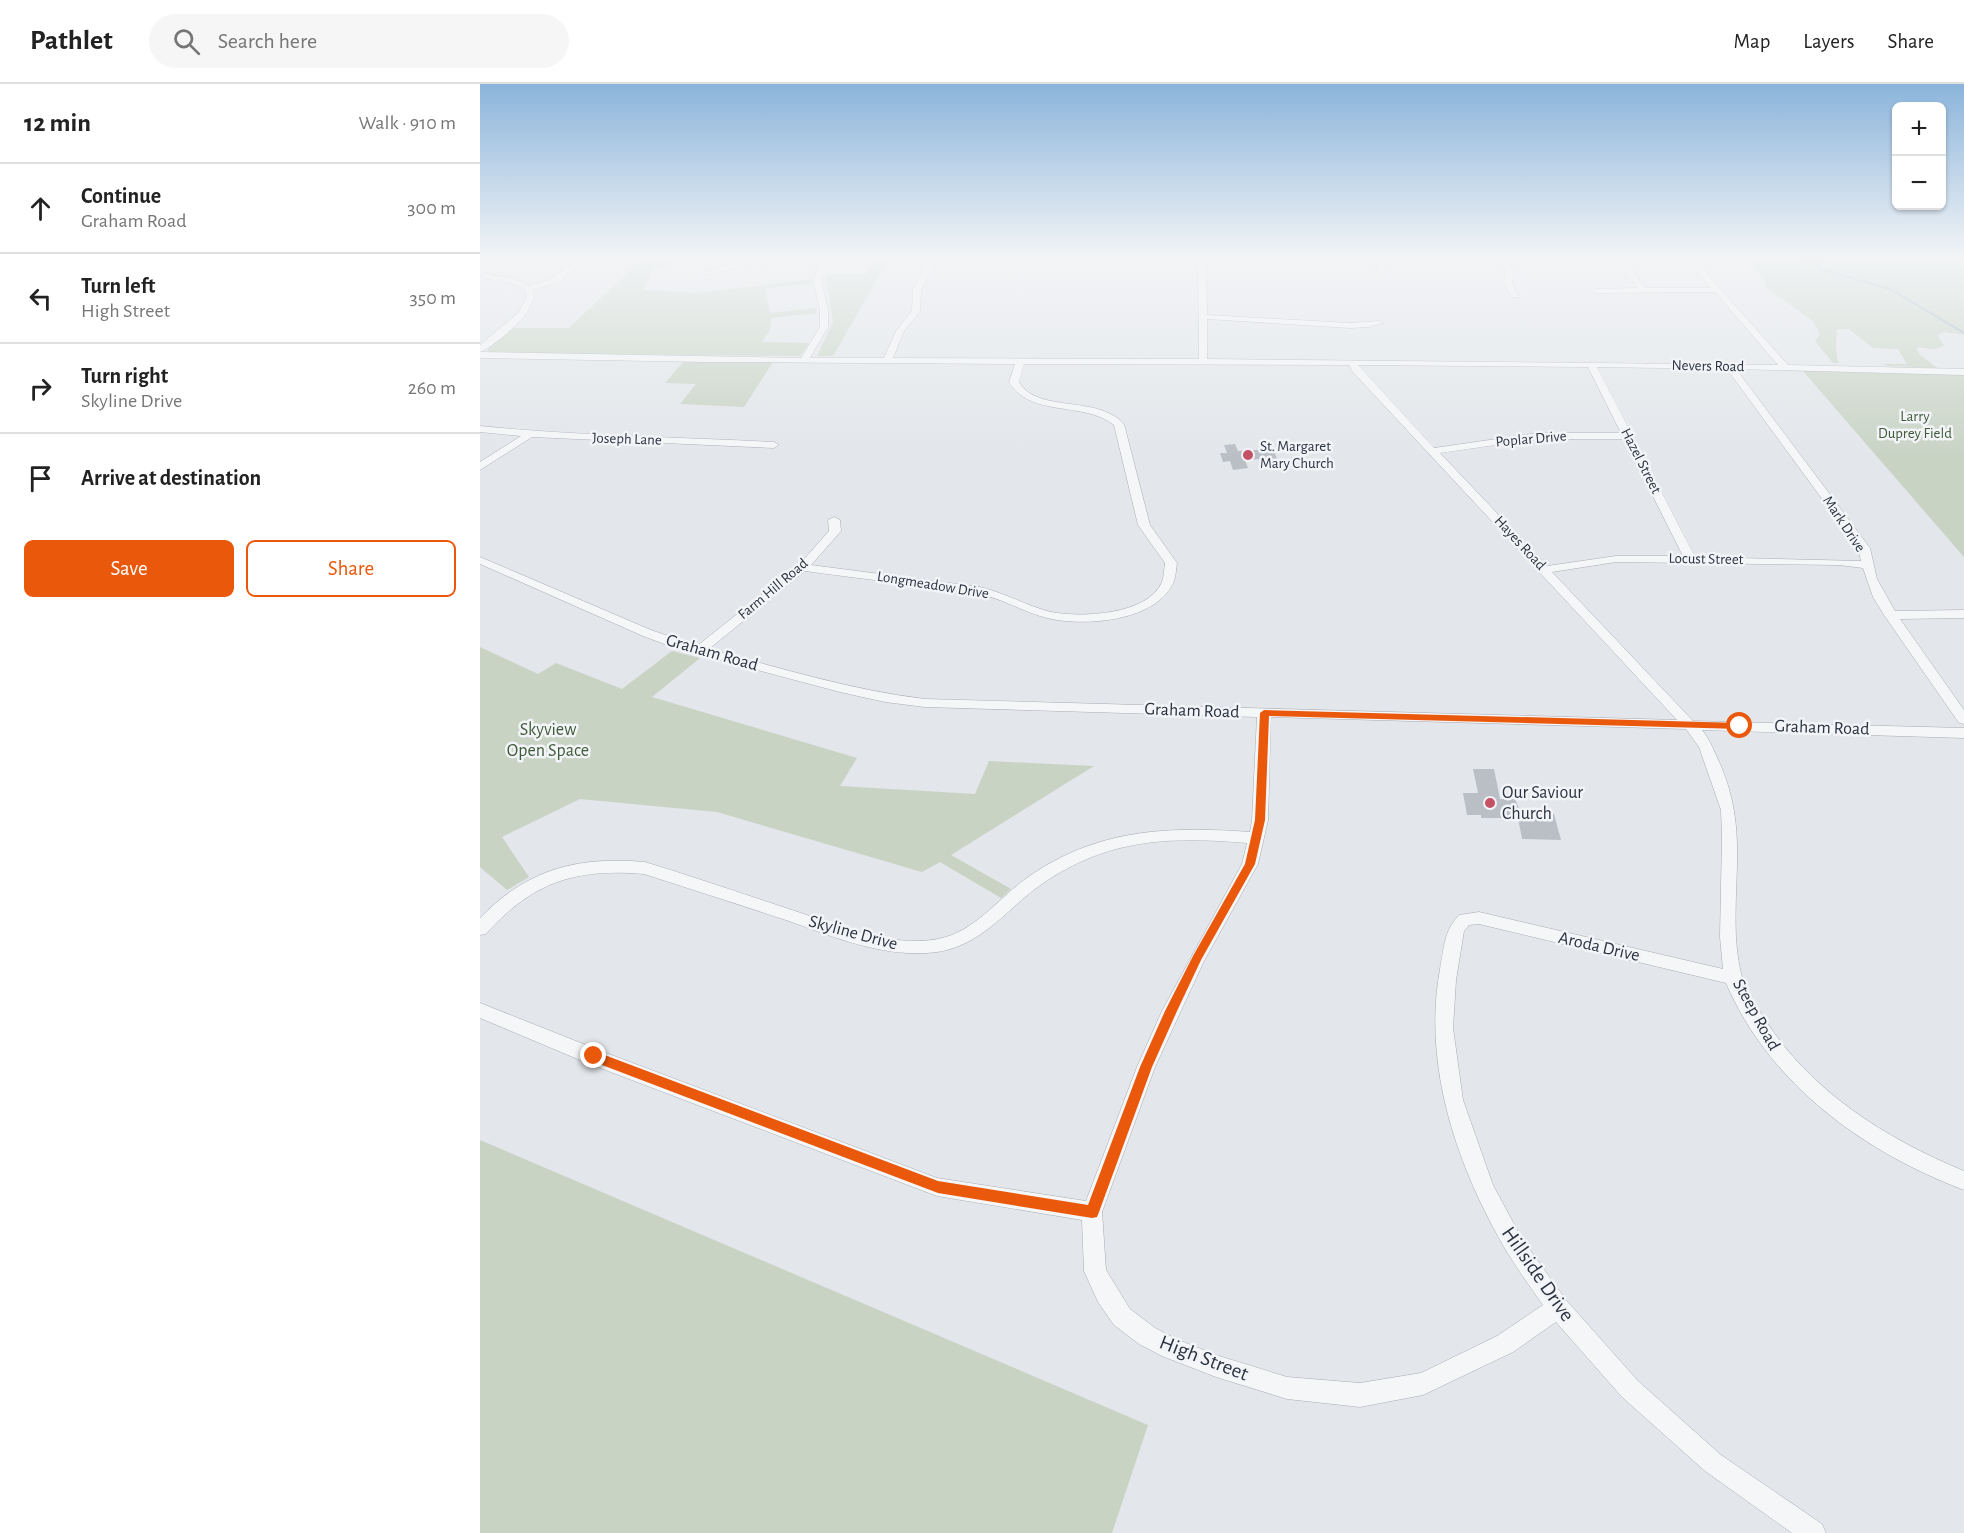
<!DOCTYPE html>
<html lang="en">
<head>
<meta charset="utf-8">
<style>
	:root { --surface:#fff; --page:#f6f6f6; --text:#222; --muted:#767676; --line:#e0e0e0; --accent:#ea580c }
	body { margin:0; font-family:"Alegreya Sans",sans-serif; background:var(--page); color:var(--text) }
	.controls { position:absolute; right:18px; top:18px; display:grid; overflow:hidden; border-radius:9px; box-shadow:0 2px 4px #0004 }
	.controls button { width:54px; height:54px; display:grid; place-items:center; padding:0; border:0; border-bottom:2px solid var(--line); background:var(--surface); color:var(--text); font:30px sans-serif }
	.stop { position:absolute; width:18px; height:18px; margin:-14px; border:4px solid #ea580c; border-radius:50%; background:#fff }
	.stop.end { background:#ea580c; border-color:#fff; box-shadow:0 2px 6px #0008 }
	.list { margin:0; padding:0; list-style:none }
	h2 { display:flex; justify-content:space-between; align-items:center; height:78px; margin:0; padding:0 24px; font-size:26px }
	h2 small { font-size:20px; font-weight:400; color:var(--muted) }
	.list li { display:grid; grid-template-columns:39px 1fr auto; gap:18px; align-items:center; box-sizing:border-box; height:90px; padding:0 24px; border-top:2px solid var(--line) }
	.list b { display:block; font-size:22px; white-space:nowrap }
	.list p { margin:0; font-size:20px; white-space:nowrap; color:var(--muted) }
	.list em { font-size:20px; font-style:normal; color:var(--muted) }
	.actions { display:flex; gap:12px; padding:18px 24px }
	.actions a { flex:1; padding:14px 0; border:2px solid var(--accent); border-radius:9px; text-align:center; font-size:21px; color:var(--accent) }
	.actions .main { background:var(--accent); color:#fff }
	.icon { flex:none; width:33px; height:33px; fill:none; stroke:currentColor; stroke-width:2; stroke-linecap:round; stroke-linejoin:round }
	.map { position:relative; flex:none; width:1484px; height:1449px; overflow:hidden }
	header { display:flex; align-items:center; gap:36px; box-sizing:border-box; height:84px; padding:0 30px; background:var(--surface); border-bottom:2px solid var(--line) }
	header strong { font-size:28px }
	nav { display:flex; gap:33px; margin-inline-start:auto; font-size:21px }
	.search { width:420px; height:54px; background:var(--page); display:flex; align-items:center; gap:15px; box-sizing:border-box; padding:0 21px; border-radius:33px; color:var(--muted); font-size:22px }
	main { display:flex }
	aside { flex:1; background:var(--surface) }
	.map>svg:first-child { display:block }
	.green { fill:#c8d3c4 }
	.lines { fill:none; stroke-linecap:round; stroke-linejoin:round }
	.stream { stroke:#a0b4c7; stroke-width:2 }
	.building { fill:#babfc6 }
	.minor-casing { stroke:#a8adb4; stroke-width:1 }
	.minor { fill:#f5f6f8; fill-rule:evenodd }
	.route { fill:#ea580c }
	.poi-dot { fill:#c55165; stroke:#f2f4f7; stroke-width:2 }
	.labels { text-anchor:middle; dominant-baseline:central; stroke-width:5; stroke-linejoin:round; paint-order:stroke }
	.far-street-label { font-size:15px; fill:#2c3441; stroke:#f2f4f7 }
	.far-park-label { font-size:15px; fill:#415b3a; stroke:#f2f4f7 }
	.far-poi-label { font-size:15px; fill:#2c3441; stroke:#f2f4f7; text-anchor:start }
	.street-label { font-size:18px; fill:#2c3441; stroke:#f2f4f7 }
	.park-label { font-size:18px; fill:#415b3a; stroke:#f2f4f7 }
	.poi-label { font-size:18px; fill:#2c3441; stroke:#f2f4f7; text-anchor:start }
	.near-street-label { font-size:21px; fill:#2c3441; stroke:#f2f4f7 }
</style>
</head>
<body>
<header>
<strong>Pathlet</strong>
<div class="search"><svg class="icon" aria-label="search" viewBox="0 0 24 24"><circle cx="10" cy="10" r="6"/><path d="M15 15l6 6"/></svg>Search here</div>
<nav><a>Map</a><a>Layers</a><a>Share</a></nav>
</header>
<main>
<aside>
<h2>12 min<small>Walk · 910 m</small></h2>
<ul class="list">
<li><svg class="icon" aria-label="ahead" viewBox="0 0 24 24"><path d="M12 20V5M6 11l6-6 6 6"/></svg><div><b>Continue</b><p>Graham Road</p></div><em>300 m</em></li>
<li><svg class="icon" aria-label="left" viewBox="0 0 24 24"><path d="M17 20v-9H6M10 6l-5 5 5 5"/></svg><div><b>Turn left</b><p>High Street</p></div><em>350 m</em></li>
<li><svg class="icon" aria-label="right" viewBox="0 0 24 24"><path d="M7 20v-9h11M14 6l5 5-5 5"/></svg><div><b>Turn right</b><p>Skyline Drive</p></div><em>260 m</em></li>
<li><svg class="icon" aria-label="arrive" viewBox="0 0 24 24"><path d="M6 21V4h12l-3 4 3 4H6"/></svg><div><b>Arrive at destination</b></div></li>
</ul>
<div class="actions"><a class="main">Save</a><a>Share</a></div>
</aside>
<div class="map">
<svg width="1484" height="1449" viewBox="0 0 1484 1449">
	<rect width="100%" height="100%" fill="#e3e6ea"/>
	<!-- green -->
	<g class="green">
		<polygon points="167,171 217,171 173,186 163,206 218,209 332,195 331,200 285,204 290,229 336,224 337,229 291,234 290,246 282,258 329,259 321,271 317,272 12,269 7,266 31,244 89,244"/>
		<polygon points="397,171 411,171 353,272 337,272 353,238 346,191 387,190"/>
		<path d="M1267,171L1283,173L1288,171H1484V251L1464,248L1458,251L1464,262L1455,265L1436,263L1439,270L1457,284L1407,282L1403,280H1427L1418,265L1393,264L1369,245H1357C1356,252 1355,273 1359,279H1353L1335,257L1340,251L1334,238L1287,204L1284,195L1273,184L1276,175Z"/>
		<polygon points="203,278 293,278 264,323 200,320 216,300 185,299"/>
		<polygon points="1323,287 1484,291 1484,473"/>
		<polygon points="0,563 58,590 76,579 142,605 192,567 220,574 172,613 377,674 360,702 495,710 509,677 614,682 471,771 531,805 521,814 460,778 442,788 237,728 100,715 22,753 49,793 27,806 0,783"/>
		<polygon points="0,1056 668,1341 632,1449 0,1449"/>
	</g>
	<g class="lines">
		<!-- stream -->
		<polyline class="stream" points="1319,171 1341,179 1338,182 1340,185 1410,205 1484,249"/>
	</g>
	<!-- building -->
	<g class="building">
		<polygon points="755,360 758,367 793,365 799,380 792,380 781,375 765,376 768,384 753,386 750,377 743,378 740,369 747,369 744,361"/>
		<polygon points="993,685 1014,685 1020,715 1035,715 1041,729 1074,730 1081,756 1042,755 1038,734 1001,734 1001,731 987,731 983,709 998,709"/>
	</g>
	<g class="lines">
		<defs>
			<g id="minor">
				<path d="M102,171H110L79,198L53,206C60,226 17,260 0,268V261L38,229L47,213L46,206L30,199L3,194V190L35,195L49,202L73,194Z"/>
				<polygon points="283,171 295,171 230,191 223,189"/>
				<path d="M344,171H352L341,196L348,226V243L330,274H404L416,247L432,227L433,206L446,181L450,179L454,181L441,206L440,227L424,247L413,274L719,275L718,171H726L727,231L870,239L899,237L903,239L889,243L870,244L727,235V275L1298,281L1235,208L1115,209L1111,207L1115,205L1157,204L1133,171H1141L1165,204H1231L1202,171H1210L1308,281L1484,285V291L1256,285L1390,464L1397,495L1415,527L1484,526V534L1420,535L1484,626V640L1479,639L1404,531L1393,513L1383,484L1359,481L1136,478L1072,488L1213,637L1484,644V654L1222,646C1231,657 1235,670 1241,682C1267,745 1253,790 1256,854C1257,868 1259,885 1264,899C1268,911 1277,923 1284,934C1331,1008 1405,1054 1484,1087V1106C1384,1068 1290,1001 1246,899L999,840L989,841L984,847L976,896L973,944L983,1016L1013,1101L1042,1155L1086,1216L1158,1297L1241,1371L1342,1440L1346,1449H1312L1225,1387L1142,1313L1076,1238L1033,1268L943,1311L880,1323L807,1315L736,1293L682,1272L659,1260L634,1241L618,1218L604,1187L602,1136L457,1112L107,979L0,934V919L121,967L457,1094L606,1117L657,983L682,927L762,780L767,759C687,752 622,755 555,805C524,829 499,862 457,868C404,875 352,852 303,835C257,820 211,805 164,790C96,784 52,798 6,850L0,851V834C47,785 98,772 165,778C214,793 263,810 312,826C358,841 410,864 458,855C494,848 517,816 544,796C614,745 686,742 770,748L772,736L777,633L445,623L405,618L360,608L195,564L163,552L0,480V473L171,546L217,562L319,481L349,447L348,436L354,433L360,436L361,447L331,481L500,503C525,509 547,522 571,528C601,534 668,531 682,498C684,492 684,485 685,479L658,441L634,341C604,317 550,334 529,298L535,280L228,278L0,274V268L321,274L340,243V226L333,196ZM544,280L869,281L872,287L1197,636L445,615C371,606 300,584 229,565L325,487C383,495 441,501 498,510C522,514 543,528 567,534C603,543 678,538 694,497C696,492 696,484 697,479L670,441L644,340C617,310 557,330 539,298ZM878,281L1108,283L1141,349H1058L954,364ZM1117,283L1247,285L1378,464L1381,477L1215,473ZM1058,355H1144L1203,472H1136L1067,482L960,369ZM791,633L1206,645L1219,663L1241,726L1242,753L1240,853L1243,885L999,828L979,831C964,847 964,864 960,885C942,983 978,1085 1027,1168C1038,1186 1051,1204 1063,1221L1017,1252L941,1289L880,1299L807,1293L736,1271L696,1255L675,1244L650,1225L626,1186L622,1128L675,983L724,877L778,780L788,736Z"/>
				<polygon points="893,171 901,171 907,192 900,190"/>
				<polygon points="1014,171 1022,171 1034,185 1032,199 1038,213 1032,213 1024,199 1026,185"/>
				<path d="M0,342C98,352 196,353 294,358L299,361L294,364L52,353L0,386V378L41,352L0,348Z"/>
			</g>
		</defs>
		<!-- minor casing -->
		<use href="#minor" class="minor-casing"/>
		<!-- minor -->
		<use href="#minor" class="minor"/>
	</g>
	<!-- sky -->
	<linearGradient id="sky" x2="0" y2="1"><stop stop-color="#8bb4db"/><stop offset="0.46" stop-color="#f2f4f6"/><stop offset="1" stop-color="#f2f4f6" stop-opacity="0"/></linearGradient>
	<rect width="1484" height="374" fill="url(#sky)"/>
	<!-- route -->
	<polygon class="route" points="784,626 1260,639 1265,642 1260,645 789,632 785,736 775,780 721,876 697,927 672,983 619,1128 617,1133 612,1134 458,1109 109,976 109,969 114,967 458,1097 608,1121 660,983 685,927 713,872 765,780 775,736 780,629"/>
	<!-- markers -->
	<g class="poi-dot">
		<circle cx="768" cy="371" r="6"/>
		<circle cx="1010" cy="719" r="6"/>
	</g>
	<g class="labels">
		<!-- far-street labels -->
		<g class="far-street-label">
			<text transform="translate(1228 282) rotate(1)">Nevers Road</text>
			<text transform="translate(147 355) rotate(2)">Joseph Lane</text>
			<text transform="translate(1051 355) rotate(-5)">Poplar Drive</text>
			<text transform="translate(1161 377) rotate(63)">Hazel Street</text>
			<text transform="translate(1364 440) rotate(56)">Mark Drive</text>
			<text transform="translate(1040 459) rotate(47)">Hayes Road</text>
			<text transform="translate(1226 475) rotate(1)">Locust Street</text>
			<text transform="translate(453 501) rotate(9)">Longmeadow Drive</text>
			<text transform="translate(293 505) rotate(-40)">Farm Hill Road</text>
		</g>
		<!-- far-park labels -->
		<g class="far-park-label">
			<text x="1435" y="332">Larry<tspan x="1435" dy="17">Duprey Field</tspan></text>
		</g>
		<!-- far-poi labels -->
		<g class="far-poi-label">
			<text x="780" y="362">St. Margaret<tspan x="780" dy="17">Mary Church</tspan></text>
		</g>
		<!-- street labels -->
		<g class="street-label">
			<text transform="translate(232 569) rotate(16)">Graham Road</text>
			<text transform="translate(712 627) rotate(2)">Graham Road</text>
			<text transform="translate(1342 644) rotate(2)">Graham Road</text>
			<text transform="translate(373 849) rotate(15)">Skyline Drive</text>
			<text transform="translate(1119 863) rotate(13)">Aroda Drive</text>
			<text transform="translate(1276 931) rotate(61)">Steep Road</text>
		</g>
		<!-- park labels -->
		<g class="park-label">
			<text x="68" y="646">Skyview<tspan x="68" dy="21">Open Space</tspan></text>
		</g>
		<!-- poi labels -->
		<g class="poi-label">
			<text x="1022" y="709">Our Saviour<tspan x="1022" dy="21">Church</tspan></text>
		</g>
		<!-- near-street labels -->
		<g class="near-street-label">
			<text transform="translate(1058 1190) rotate(55)">Hillside Drive</text>
			<text transform="translate(724 1274) rotate(21)">High Street</text>
		</g>
	</g>
</svg>
<div class="controls">
<button>+</button>
<button>−</button>
</div>
<div class="stop" style="left:1260px;top:642px"></div>
<div class="stop end" style="left:114px;top:972px"></div>
</div>
</main>
</body>
</html>
